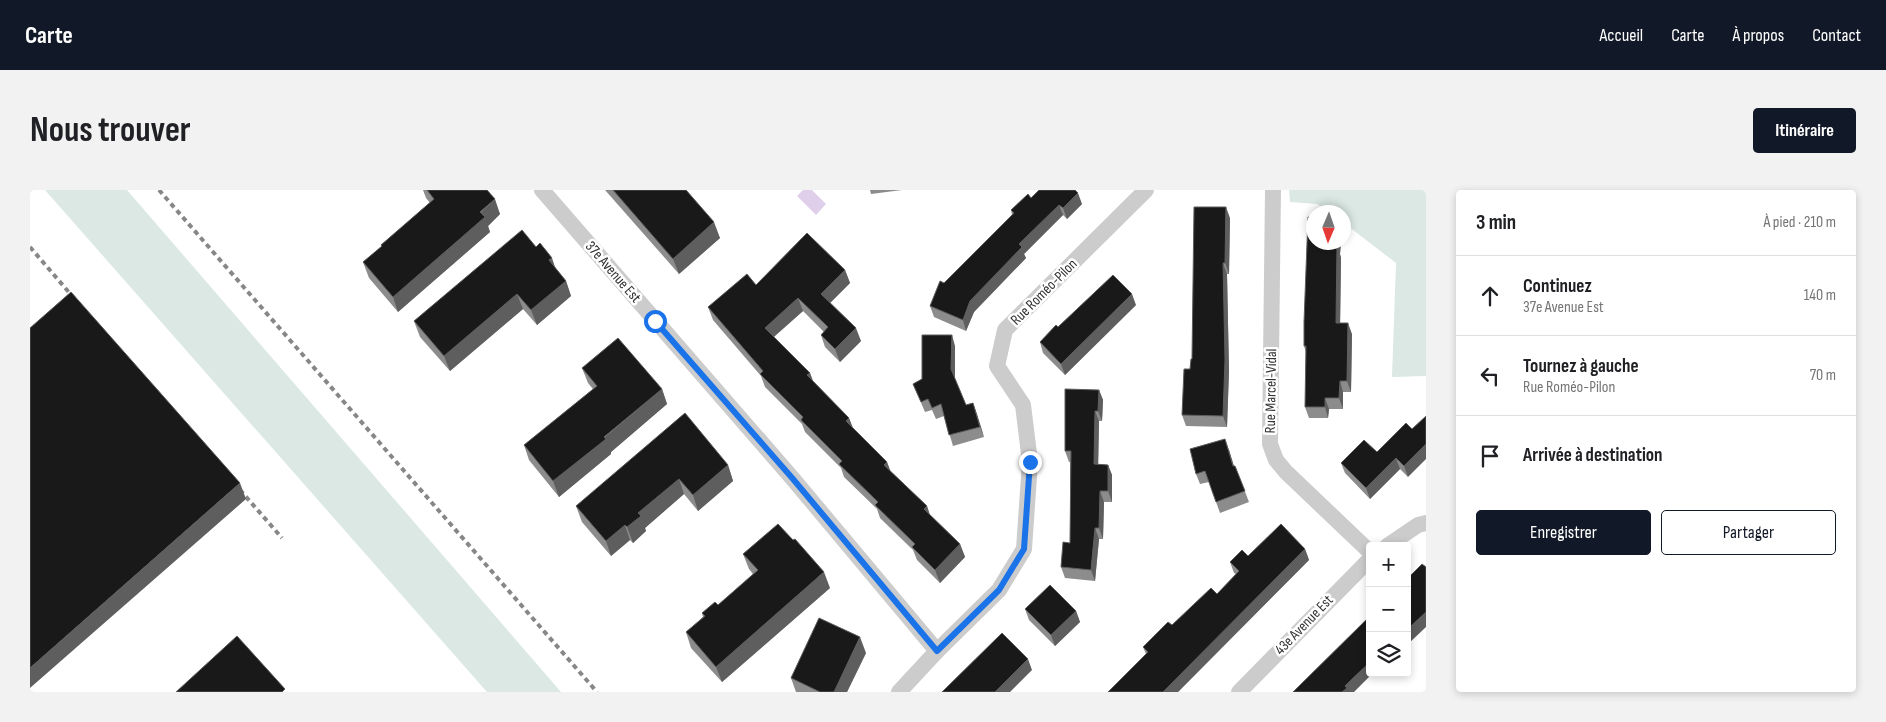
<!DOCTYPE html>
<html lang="fr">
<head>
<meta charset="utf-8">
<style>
	:root { --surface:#fff; --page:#f2f2f2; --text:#202124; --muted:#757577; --line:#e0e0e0; --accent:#111827 }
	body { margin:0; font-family:"Sofia Sans Condensed",sans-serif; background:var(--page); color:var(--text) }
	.controls { position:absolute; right:15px; bottom:15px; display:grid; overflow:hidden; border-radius:5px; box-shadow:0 2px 8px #0003 }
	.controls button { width:45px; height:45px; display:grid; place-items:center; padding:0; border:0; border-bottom:1px solid var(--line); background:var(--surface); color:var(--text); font:25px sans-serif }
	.compass { position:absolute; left:1276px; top:15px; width:45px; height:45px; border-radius:50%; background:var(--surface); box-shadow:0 2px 8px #0003; rotate:182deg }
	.stop { position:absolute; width:15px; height:15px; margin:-11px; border:4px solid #1a73e8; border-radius:50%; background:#fff }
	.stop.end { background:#1a73e8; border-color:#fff; box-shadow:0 1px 5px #0008 }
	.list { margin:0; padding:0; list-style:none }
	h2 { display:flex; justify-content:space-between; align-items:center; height:65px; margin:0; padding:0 20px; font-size:21px }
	h2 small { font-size:16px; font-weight:400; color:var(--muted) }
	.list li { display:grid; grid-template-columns:32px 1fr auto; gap:15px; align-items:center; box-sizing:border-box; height:80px; padding:0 20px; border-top:1px solid var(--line) }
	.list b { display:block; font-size:19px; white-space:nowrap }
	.list p { margin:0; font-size:16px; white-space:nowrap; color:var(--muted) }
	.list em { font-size:16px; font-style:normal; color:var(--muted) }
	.actions { display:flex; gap:10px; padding:15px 20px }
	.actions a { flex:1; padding:11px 0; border:1px solid var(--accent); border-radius:5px; text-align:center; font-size:18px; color:var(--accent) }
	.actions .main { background:var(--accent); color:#fff }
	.icon { flex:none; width:28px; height:28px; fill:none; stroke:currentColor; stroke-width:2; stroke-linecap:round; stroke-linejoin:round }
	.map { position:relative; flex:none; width:1396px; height:502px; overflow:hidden; border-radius:5px }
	header { display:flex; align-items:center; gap:30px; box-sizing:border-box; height:70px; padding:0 25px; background:var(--accent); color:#fff }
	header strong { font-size:24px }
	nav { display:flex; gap:28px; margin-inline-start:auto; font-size:18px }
	.intro { display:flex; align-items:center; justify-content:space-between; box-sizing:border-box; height:120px; padding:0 30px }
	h1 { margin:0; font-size:35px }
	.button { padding:12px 22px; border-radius:5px; background:var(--accent); color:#fff; font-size:18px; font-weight:700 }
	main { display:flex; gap:30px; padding:0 30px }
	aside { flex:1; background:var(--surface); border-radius:5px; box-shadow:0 2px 8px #0003 }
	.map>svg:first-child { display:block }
	.green { fill:#dbe8e4 }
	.water { fill:#e0cfeb }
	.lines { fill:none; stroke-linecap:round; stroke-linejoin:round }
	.minor { stroke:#ccc; stroke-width:16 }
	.rail { stroke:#878787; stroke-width:4; stroke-dasharray:5 4; stroke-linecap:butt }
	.wall { fill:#8c8c8c }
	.shaded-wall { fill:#5e5e5e }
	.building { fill:#191919; stroke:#5e5e5e }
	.route { stroke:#1a73e8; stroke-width:6 }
	.labels { text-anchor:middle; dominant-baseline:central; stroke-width:5; stroke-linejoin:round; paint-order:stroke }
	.street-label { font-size:15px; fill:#323232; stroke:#fff }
</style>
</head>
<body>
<header>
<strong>Carte</strong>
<nav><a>Accueil</a><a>Carte</a><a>À propos</a><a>Contact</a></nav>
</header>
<div class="intro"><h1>Nous trouver</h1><a class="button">Itinéraire</a></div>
<main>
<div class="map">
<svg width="1396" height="502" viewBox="0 0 1396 502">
	<rect width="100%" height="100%" fill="#fff"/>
	<!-- green -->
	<g class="green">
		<polygon points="15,0 97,0 531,502 457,502"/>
		<polygon points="1259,0 1396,0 1396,186 1362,187 1366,73 1314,33 1314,22 1299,22 1287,14 1260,12"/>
	</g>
	<!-- water -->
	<polygon class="water" points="773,0 782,0 796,14 786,25 767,6"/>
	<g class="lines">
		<!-- minor -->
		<g class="minor">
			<polyline points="512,0 763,289 907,461"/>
			<polyline points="1243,0 1240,254 1246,270 1256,282 1340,362"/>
			<polyline points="1357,356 1388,335 1396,333"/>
			<polyline points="869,502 907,461 969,400 994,359 1000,272 993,215 967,176 975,140 1116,0"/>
			<polyline points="1209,502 1340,369"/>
		</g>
		<!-- rail -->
		<g class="rail">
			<polyline points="129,0 567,502"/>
			<polyline points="0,57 49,114"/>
			<polyline points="204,293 252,348"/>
		</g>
	</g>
	<!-- wall -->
	<g class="wall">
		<polygon points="393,0 457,0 470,24 458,36 460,42 368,122 339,88 333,72 351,57 351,55 400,13 396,8"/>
		<polygon points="575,0 656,0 690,48 649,84"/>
		<polygon points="840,0 872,0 841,4"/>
		<polygon points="1045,1 1052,14 1037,29 1033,25 994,64 996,68 944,122 936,141 904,127 900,116 914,93 982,25 981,20 1001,8"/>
		<polygon points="1200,28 1199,84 1197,84 1199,181 1197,237 1156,236 1152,225 1162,169"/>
		<polygon points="1284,52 1311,52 1310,64 1311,68 1310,133 1322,144 1321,202 1313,202 1313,219 1299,219 1298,228 1279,228 1275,217 1276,162 1274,156"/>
		<polygon points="526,79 536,91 541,106 507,135 493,119 420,181 390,147 384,131"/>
		<polygon points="815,80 820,93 800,113 831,151 810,172 795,157 791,145 794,142 773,121 744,147 780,183 783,192 819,228 823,238 857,272 860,281 897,316 900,325 930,354 935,367 910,393 887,370 883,360 850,328 847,319 814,287 811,278 775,242 772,234 735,197 731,186 683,130 678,117 726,95"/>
		<polygon points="1106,115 1035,185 1013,163 1010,152 1028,137"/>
		<polygon points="925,156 925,189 936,215 943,213 954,247 923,256 914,226 906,229 902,220 895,222 883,194 892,189"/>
		<polygon points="552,178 632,199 637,214 581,262 581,264 529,307 499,270 494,255 563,199 558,193"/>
		<polygon points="1069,200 1073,210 1072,231 1069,231 1068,274 1078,275 1082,285 1082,312 1074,312 1073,349 1069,349 1065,391 1035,388 1031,377 1040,353 1040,272 1039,272 1035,261"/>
		<polygon points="1376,233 1378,287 1370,279 1340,309 1315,283 1311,273 1347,262"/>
		<polygon points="1199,260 1204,276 1205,276 1219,312 1190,323 1179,292 1170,294 1166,284"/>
		<polygon points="698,275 703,291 668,321 654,304 615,338 616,341 603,353 600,350 581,366 552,332 546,316"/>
		<polygon points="1275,359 1279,370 1148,502 1078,502 1116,464 1113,457 1142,435 1187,404 1206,384 1204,383 1200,372 1218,366"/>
		<polygon points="713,364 800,398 692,492 661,458 656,442 673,427 672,423 688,415 723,384 719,379"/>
		<polygon points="995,419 1046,421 1050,432 1025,456 999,430"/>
		<polygon points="836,463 817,502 766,502 761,488"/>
	</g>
	<!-- shaded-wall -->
	<g class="shaded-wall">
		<polygon points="1048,3 1052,14 1037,29 1033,18"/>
		<polygon points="465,9 470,24 458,36 460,42 368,122 363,107"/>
		<polygon points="1029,15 1033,25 994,64 996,68 944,122 936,141 933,130 940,111 989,54"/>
		<polygon points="1196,17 1200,28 1199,84 1195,73"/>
		<polygon points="684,32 690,48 649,84 643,69"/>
		<polygon points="1306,52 1311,52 1310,64 1311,68 1310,143 1306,133"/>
		<polygon points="522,68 527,83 519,70"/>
		<polygon points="1193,73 1197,84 1199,181 1197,237 1193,226"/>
		<polygon points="815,80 820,93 796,117 791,104"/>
		<polygon points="536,91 541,106 507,135 501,120"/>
		<polygon points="487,104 493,119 420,181 414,166"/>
		<polygon points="1102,104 1106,115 1035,185 1031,174"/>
		<polygon points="768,108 773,121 740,150 735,138"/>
		<polygon points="1318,133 1322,144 1321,202 1317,191"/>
		<polygon points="826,138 831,151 810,172 805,159"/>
		<polygon points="922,145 925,156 925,190 921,179"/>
		<polygon points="780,183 785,196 777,185"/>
		<polygon points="1310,191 1313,202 1313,219 1309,208"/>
		<polygon points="632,199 637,214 581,262 581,264 529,307 523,291"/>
		<polygon points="1069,200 1073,210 1072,231 1068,221"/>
		<polygon points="1295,208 1299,219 1298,228 1295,217"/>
		<polygon points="943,213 947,224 954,247 950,237"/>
		<polygon points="1065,221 1069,231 1068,285 1064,274"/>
		<polygon points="819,228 824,241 816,231"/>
		<polygon points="1195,249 1199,260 1207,287 1203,276"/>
		<polygon points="1396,254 1396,269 1378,287 1374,276"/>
		<polygon points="1366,268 1370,279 1340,309 1336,298"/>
		<polygon points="857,272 862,285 854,275"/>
		<polygon points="698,275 703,291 668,321 663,305"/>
		<polygon points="1078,275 1082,285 1082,312 1078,301"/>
		<polygon points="649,289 654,304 615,338 616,341 603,353 597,337 608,323"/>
		<polygon points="210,293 216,309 0,498 0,478"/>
		<polygon points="1070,301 1074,312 1073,349 1069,338"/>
		<polygon points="897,316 901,329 894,319"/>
		<polygon points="595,335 600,350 581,366 576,351"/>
		<polygon points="1065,338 1069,349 1065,391 1061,380"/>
		<polygon points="930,354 935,367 910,393 905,380"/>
		<polygon points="1275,359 1279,370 1148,502 1133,502"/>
		<polygon points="794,382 800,398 692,492 686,477"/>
		<polygon points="1046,421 1050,432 1025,456 1021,445"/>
		<polygon points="1396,422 1396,437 1377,455 1377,440"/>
		<polygon points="830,447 836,463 817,502 804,502"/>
		<polygon points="998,469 1002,480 980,502 965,502"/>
		<polygon points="1340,472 1340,483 1343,483 1324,502 1312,502 1315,496"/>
	</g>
	<!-- building -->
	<g class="building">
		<polygon points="397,0 457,0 465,9 450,22 455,27 363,107 333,72 352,56 351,55 404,9"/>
		<polygon points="583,0 656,0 684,32 643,69"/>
		<polygon points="1009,0 1045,0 1048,3 1033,18 1029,15 989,54 992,57 940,111 933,130 900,116 910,91 914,93 984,23 981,20 998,4 1001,8"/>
		<polygon points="1164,17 1196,17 1195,73 1193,73 1195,170 1193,226 1152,225 1154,179 1160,179 1161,169 1162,169"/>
		<polygon points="1278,27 1284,28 1284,52 1306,52 1306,57 1307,57 1306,133 1318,133 1317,191 1310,191 1309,208 1295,208 1295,217 1275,217 1276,156 1274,156 1274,132"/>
		<polygon points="492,40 506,57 510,53 522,68 519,70 536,91 501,120 487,104 414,166 384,131"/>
		<polygon points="777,43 815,80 791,104 826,138 805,159 791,145 798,137 768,108 735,138 780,183 777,185 819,228 816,231 857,272 854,275 897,316 894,319 930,354 905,380 882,357 885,354 845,315 848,312 809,274 812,271 771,230 773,227 730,184 733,181 678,117 717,84 726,95"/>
		<polygon points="1083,85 1102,104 1031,174 1010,152 1026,135 1028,137"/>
		<polygon points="41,102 210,293 0,478 0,138"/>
		<polygon points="892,145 922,145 921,179 936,215 943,213 950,237 919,245 911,214 902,218 898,209 891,212 883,194 892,189"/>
		<polygon points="588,148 632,199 574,247 576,249 523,291 494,255 567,196 552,178"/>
		<polygon points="1035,199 1069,200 1068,221 1065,221 1064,274 1078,275 1078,301 1070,301 1069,338 1065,338 1061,380 1031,377 1033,352 1040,353 1041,261 1035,261"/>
		<polygon points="655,223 698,275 663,305 649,289 608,323 611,326 597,337 595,335 576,351 546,316"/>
		<polygon points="1396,226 1396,254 1374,276 1366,268 1336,298 1311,273 1334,250 1347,262 1376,233 1382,239"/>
		<polygon points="1195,249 1203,276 1205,276 1215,301 1186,312 1175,281 1166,284 1160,259"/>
		<polygon points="748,334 763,350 765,349 794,382 686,477 656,442 675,426 672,423 685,412 688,415 728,380 713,364"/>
		<polygon points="1251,334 1275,359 1133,502 1078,502 1118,462 1113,457 1138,432 1142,435 1181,398 1187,404 1209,381 1200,372 1212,360 1218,366"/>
		<polygon points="1392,374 1396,377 1396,422 1377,440 1377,389"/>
		<polygon points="1020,395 1046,421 1021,445 995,419"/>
		<polygon points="1340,426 1340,472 1315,496 1317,498 1312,502 1263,502"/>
		<polygon points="789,428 830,447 804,502 790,502 761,488"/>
		<polygon points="972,443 998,469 965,502 912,502"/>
		<polygon points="207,446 255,499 252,502 146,502"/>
	</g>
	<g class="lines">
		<!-- route -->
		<polyline class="route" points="625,131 763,289 907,461 969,400 994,359 1000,272"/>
	</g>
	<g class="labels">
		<!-- street labels -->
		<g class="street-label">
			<text transform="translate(583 82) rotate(49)">37e Avenue Est</text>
			<text transform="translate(1014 102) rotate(-45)">Rue Roméo-Pilon</text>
			<text transform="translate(1241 201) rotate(-89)">Rue Marcel-Vidal</text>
			<text transform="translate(1274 435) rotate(-46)">43e Avenue Est</text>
		</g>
	</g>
</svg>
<div class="controls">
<button>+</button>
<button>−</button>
<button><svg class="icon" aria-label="layers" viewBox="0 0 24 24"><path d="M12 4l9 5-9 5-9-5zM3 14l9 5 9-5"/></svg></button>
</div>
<svg class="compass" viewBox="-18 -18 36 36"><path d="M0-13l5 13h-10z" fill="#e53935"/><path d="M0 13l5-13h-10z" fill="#757577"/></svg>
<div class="stop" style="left:625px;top:131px"></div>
<div class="stop end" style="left:1000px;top:272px"></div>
</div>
<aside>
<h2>3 min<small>À pied · 210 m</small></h2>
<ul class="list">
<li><svg class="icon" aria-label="ahead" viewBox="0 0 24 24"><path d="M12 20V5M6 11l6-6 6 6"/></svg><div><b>Continuez</b><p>37e Avenue Est</p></div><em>140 m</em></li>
<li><svg class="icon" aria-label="left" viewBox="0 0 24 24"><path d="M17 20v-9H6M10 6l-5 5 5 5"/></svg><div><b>Tournez à gauche</b><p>Rue Roméo-Pilon</p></div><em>70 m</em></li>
<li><svg class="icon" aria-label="arrive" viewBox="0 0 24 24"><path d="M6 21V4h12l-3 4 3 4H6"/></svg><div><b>Arrivée à destination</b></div></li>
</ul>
<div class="actions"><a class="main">Enregistrer</a><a>Partager</a></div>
</aside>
</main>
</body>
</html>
